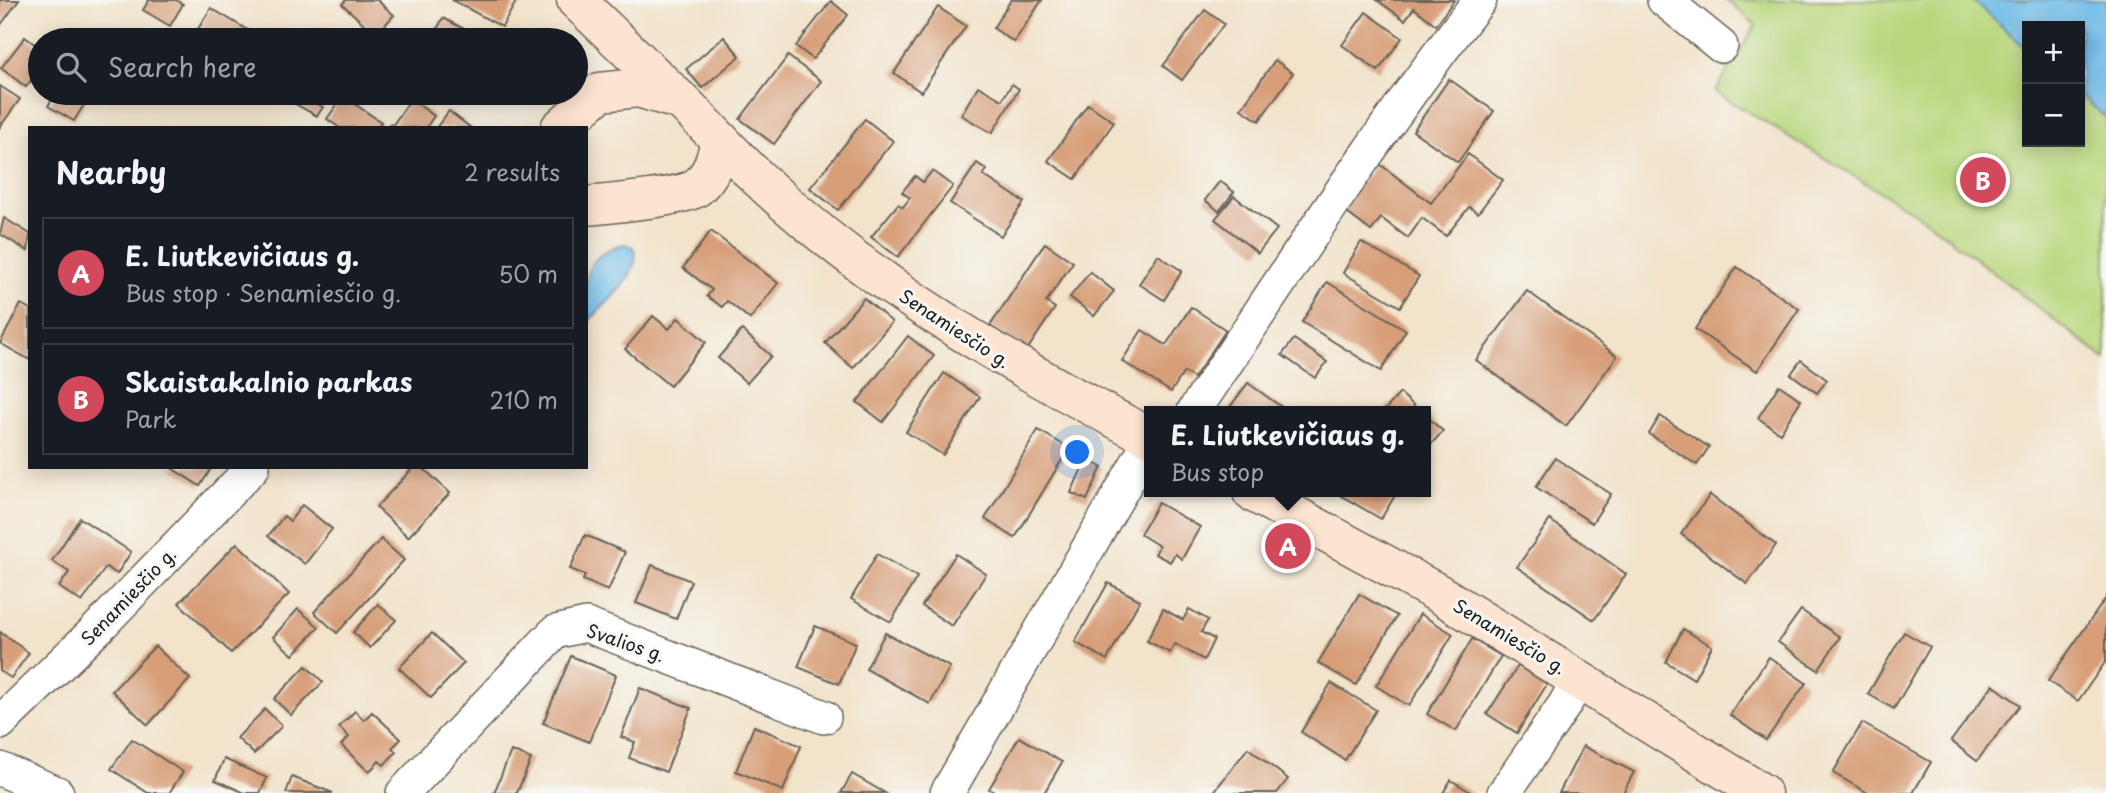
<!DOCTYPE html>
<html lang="en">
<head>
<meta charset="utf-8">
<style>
	:root { --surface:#171b24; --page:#242831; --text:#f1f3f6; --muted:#9ea1a6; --line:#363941; --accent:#d1495b }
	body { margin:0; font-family:"Playpen Sans",sans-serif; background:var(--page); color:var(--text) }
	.controls { position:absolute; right:21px; top:21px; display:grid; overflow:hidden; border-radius:0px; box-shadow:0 4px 18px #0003 }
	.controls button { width:63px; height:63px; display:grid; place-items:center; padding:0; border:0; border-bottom:2px solid var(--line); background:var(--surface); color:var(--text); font:35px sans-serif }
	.you { position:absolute; left:1078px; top:453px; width:24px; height:24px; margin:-18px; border:5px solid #fff; border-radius:50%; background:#1a73e8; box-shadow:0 0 0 10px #1a73e833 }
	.badge { display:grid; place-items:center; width:46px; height:46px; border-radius:50%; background:var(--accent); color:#fff; font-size:23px; font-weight:700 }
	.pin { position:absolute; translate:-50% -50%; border:4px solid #fff; box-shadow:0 2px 7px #0006 }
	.popup { position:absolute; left:1144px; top:406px; width:287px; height:91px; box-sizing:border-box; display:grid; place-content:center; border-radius:0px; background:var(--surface); filter:drop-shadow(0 2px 5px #0005); font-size:23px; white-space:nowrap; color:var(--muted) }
	.popup b { font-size:26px; color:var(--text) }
	.popup::after { content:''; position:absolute; left:50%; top:100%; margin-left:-14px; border:14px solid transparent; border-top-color:var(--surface) }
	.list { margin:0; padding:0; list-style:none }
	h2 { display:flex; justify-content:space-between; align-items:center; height:91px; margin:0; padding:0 28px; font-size:30px }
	h2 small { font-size:23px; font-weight:400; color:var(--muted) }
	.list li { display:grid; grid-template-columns:46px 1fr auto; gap:21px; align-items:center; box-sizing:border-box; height:112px; margin:0 14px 14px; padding:0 14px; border:2px solid var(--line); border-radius:0px }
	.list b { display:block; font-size:26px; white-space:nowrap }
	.list p { margin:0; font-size:23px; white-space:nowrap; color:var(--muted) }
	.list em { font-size:23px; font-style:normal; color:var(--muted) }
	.icon { flex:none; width:38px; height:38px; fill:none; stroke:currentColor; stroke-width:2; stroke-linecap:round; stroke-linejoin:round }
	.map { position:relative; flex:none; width:2106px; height:793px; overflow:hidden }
	.search { position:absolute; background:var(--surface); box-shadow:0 4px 18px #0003; left:28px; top:28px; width:560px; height:77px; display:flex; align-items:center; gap:18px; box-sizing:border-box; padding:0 24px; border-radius:38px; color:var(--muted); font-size:26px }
	.panel { position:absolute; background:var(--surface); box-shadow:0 4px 18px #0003; left:28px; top:126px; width:560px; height:343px; border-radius:0px }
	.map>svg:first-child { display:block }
	.green { fill:#bad77d; stroke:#6b7a4c; stroke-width:2; fill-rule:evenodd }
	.water { fill:#6ebbe8; stroke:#456c82; stroke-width:2 }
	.building { fill:#d79e78 }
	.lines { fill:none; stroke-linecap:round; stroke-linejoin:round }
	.minor-casing { stroke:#676259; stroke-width:36 }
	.secondary-casing { stroke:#676259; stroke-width:41 }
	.minor { stroke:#fff; stroke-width:33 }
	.secondary { stroke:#fde4d1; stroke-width:38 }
	.labels { text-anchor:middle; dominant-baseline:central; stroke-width:6; stroke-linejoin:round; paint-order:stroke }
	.street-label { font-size:18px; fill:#1c1c1c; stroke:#f6f6f2 }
</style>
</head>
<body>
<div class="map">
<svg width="2106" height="793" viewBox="0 0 2106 793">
	<rect width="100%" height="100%" fill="#f6f6f2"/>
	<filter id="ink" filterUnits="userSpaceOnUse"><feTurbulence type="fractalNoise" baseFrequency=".0143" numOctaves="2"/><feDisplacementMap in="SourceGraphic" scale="14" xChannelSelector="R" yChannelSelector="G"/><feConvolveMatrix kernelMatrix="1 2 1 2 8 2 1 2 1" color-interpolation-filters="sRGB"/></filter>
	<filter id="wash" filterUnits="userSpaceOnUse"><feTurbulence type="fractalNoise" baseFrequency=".00686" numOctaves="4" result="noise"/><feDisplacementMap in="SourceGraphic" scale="28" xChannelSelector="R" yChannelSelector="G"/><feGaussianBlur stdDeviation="1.57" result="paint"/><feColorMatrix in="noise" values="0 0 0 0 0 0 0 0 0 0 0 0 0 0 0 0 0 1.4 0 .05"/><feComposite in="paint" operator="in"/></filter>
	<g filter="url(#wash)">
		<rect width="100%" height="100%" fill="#f2e3ca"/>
		<!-- green -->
		<path class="green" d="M1726,0H2106V360L1923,218L1715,92L1756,25ZM2027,26H2080V142H2027Z"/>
		<!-- water -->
		<g class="water">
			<polygon points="1972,0 2106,0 2106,118 2080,95 2080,26 2027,26 2027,49"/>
			<path d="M624,244L634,247C644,274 603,305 586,324C586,286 578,256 624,244Z"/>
		</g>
		<g id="blocks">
			<!-- building -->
			<g class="building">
				<polygon points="0,0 19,0 0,26"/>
				<polygon points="149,0 176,0 183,4 170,26 143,10"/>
				<polygon points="346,0 377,0 394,15 376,35 342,4"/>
				<polygon points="452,0 517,0 502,27"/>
				<polygon points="1011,0 1042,0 1014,42 993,28"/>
				<polygon points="1377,0 1454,0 1436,25 1414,8 1405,20"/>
				<polygon points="831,1 848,15 813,59 796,46"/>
				<polygon points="938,7 966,26 921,92 894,73"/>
				<polygon points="211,8 264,40 191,40"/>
				<polygon points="1205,10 1224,24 1182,80 1163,66"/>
				<polygon points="1366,12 1402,38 1378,71 1342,45"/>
				<polygon points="443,18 466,30 460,40 444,40 434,35"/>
				<polygon points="25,37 40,48 40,68 26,87 1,68"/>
				<polygon points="724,37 740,56 702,88 686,69"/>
				<polygon points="788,56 821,81 774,144 740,119"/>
				<polygon points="1275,60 1293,73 1259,121 1241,109"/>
				<polygon points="1449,79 1494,111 1458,162 1413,131"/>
				<polygon points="1012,84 1019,89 992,133 961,115 978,86 1002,100"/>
				<polygon points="0,86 20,99 0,127"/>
				<polygon points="56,93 74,93 87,100 74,121 48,106"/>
				<polygon points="290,93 299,93 323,107 317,116 286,99"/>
				<polygon points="343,96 381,122 377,128 340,128 327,119"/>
				<polygon points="411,99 434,116 426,128 387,128 390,124 392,126"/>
				<polygon points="1088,104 1114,122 1075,179 1048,161"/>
				<polygon points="449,111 471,128 436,128"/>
				<polygon points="865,119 893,141 838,210 810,188"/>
				<polygon points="1468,154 1503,180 1478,213 1469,207 1446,236 1422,218 1408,238 1381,218 1371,231 1342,209 1377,162 1431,203"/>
				<polygon points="977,163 987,170 983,175 1024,202 1001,236 950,203"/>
				<polygon points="932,171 953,186 898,257 871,237 898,204 903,207 910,198 902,192 915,176 923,182"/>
				<polygon points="1220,181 1234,192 1219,211 1205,200"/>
				<polygon points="1234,196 1277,229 1258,253 1215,219"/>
				<polygon points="4,218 30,234 28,251 0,234"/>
				<polygon points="711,231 778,283 750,319 727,301 722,307 707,296 712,290 683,268"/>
				<polygon points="1361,242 1419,276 1400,307 1343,273"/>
				<polygon points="1045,243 1073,262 1046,302 1055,308 1027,350 990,326"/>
				<polygon points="1158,255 1182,271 1164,300 1139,284"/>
				<polygon points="1737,267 1799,309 1757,371 1695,329"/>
				<polygon points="1090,272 1114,291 1094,316 1070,297"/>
				<polygon points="1327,282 1406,330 1381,371 1302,322"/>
				<polygon points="1527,291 1617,356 1566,426 1476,360"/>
				<polygon points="864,298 892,322 853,368 825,343"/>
				<polygon points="21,304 30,309 30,360 0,343"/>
				<polygon points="1191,307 1226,330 1194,378 1184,372 1171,392 1122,361 1142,330 1166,345"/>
				<polygon points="653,316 669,329 678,318 706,342 670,386 625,349"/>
				<polygon points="742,330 771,356 747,383 718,358"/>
				<polygon points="908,336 934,356 883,422 857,402"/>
				<polygon points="1294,339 1327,362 1315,378 1282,355"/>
				<polygon points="1801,360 1827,380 1817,393 1791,374"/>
				<polygon points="944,373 980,397 943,455 906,432"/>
				<polygon points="1248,383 1287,411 1227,411"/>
				<polygon points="1779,385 1801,400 1780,433 1758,418"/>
				<polygon points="1400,393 1420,411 1384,411"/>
				<polygon points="1426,416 1443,431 1426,450"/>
				<polygon points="1660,416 1709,447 1697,465 1649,434"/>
				<polygon points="1038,430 1069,448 1015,538 985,519"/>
				<polygon points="1555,458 1611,494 1592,523 1536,487"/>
				<polygon points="1086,459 1102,467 1087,500 1071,493"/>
				<polygon points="170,467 212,467 200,486"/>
				<polygon points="414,467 422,467 450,493 408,537 376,507"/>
				<polygon points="1335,492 1397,492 1381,519"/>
				<polygon points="1710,495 1776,545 1747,584 1681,534"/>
				<polygon points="1158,503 1200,527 1182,559 1175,554 1170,562 1155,554 1159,546 1140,534"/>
				<polygon points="302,505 332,529 305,564 268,536 284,516 290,521"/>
				<polygon points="80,518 131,552 117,574 106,567 82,602 59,587 69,572 52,561"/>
				<polygon points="1550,520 1626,574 1594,620 1517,567"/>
				<polygon points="585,535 625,552 608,591 583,580 585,575 570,569"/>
				<polygon points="381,539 404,560 337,633 314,612"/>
				<polygon points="237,543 289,594 231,653 179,603"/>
				<polygon points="877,554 917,577 891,622 851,599"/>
				<polygon points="956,554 986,574 952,626 922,606"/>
				<polygon points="652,565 691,581 676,619 636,603"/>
				<polygon points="1108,583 1140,600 1107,660 1075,642"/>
				<polygon points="1359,594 1397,616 1356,685 1318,663"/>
				<polygon points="2106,598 2106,661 2078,701 2048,681"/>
				<polygon points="378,604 396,620 370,648 353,632"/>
				<polygon points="298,609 319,627 293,655 273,637"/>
				<polygon points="1163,609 1183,620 1189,609 1208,620 1201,632 1214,639 1204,660 1175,644 1170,653 1147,641"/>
				<polygon points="1801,610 1840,637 1818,670 1778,642"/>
				<polygon points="1420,614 1453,634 1409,706 1376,686"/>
				<polygon points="815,626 856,643 839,684 798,667"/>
				<polygon points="1683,629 1712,646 1694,679 1666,662"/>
				<polygon points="0,632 29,653 11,678 0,671"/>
				<polygon points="1904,632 1930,647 1894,709 1868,694"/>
				<polygon points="432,633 464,663 431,698 399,668"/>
				<polygon points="885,633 950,667 930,704 866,669"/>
				<polygon points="1472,639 1501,656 1456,731 1427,714"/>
				<polygon points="155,646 190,679 148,725 112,691"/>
				<polygon points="571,656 616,675 589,742 543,723"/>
				<polygon points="1769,657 1806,683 1766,740 1730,715"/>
				<polygon points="306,666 323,682 291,715 274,699"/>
				<polygon points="1518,666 1547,684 1517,733 1487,714"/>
				<polygon points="1331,683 1376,710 1345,760 1301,732"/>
				<polygon points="1993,685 2020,705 1977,761 1951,741"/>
				<polygon points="640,688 691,708 666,772 629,758 635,742 621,737"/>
				<polygon points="265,709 282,726 254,754 237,738"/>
				<polygon points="355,711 364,720 372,712 401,739 392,748 396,752 384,765 379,761 369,772 341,745 349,737 339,727"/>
				<polygon points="1862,723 1931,762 1913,793 1868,793 1833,773"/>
				<polygon points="754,726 801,746 783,791 736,771"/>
				<polygon points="1019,737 1062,762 1044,793 996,793 989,789"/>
				<polygon points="132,739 183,772 169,793 148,793 111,769"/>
				<polygon points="1583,746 1634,772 1623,793 1559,793"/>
				<polygon points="1248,748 1288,779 1277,793 1213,793"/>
				<polygon points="511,751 531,759 517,793 494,793"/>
				<polygon points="224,759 267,778 260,793 245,793 215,780"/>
				<polygon points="852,774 885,793 841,793"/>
				<polygon points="292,777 333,793 286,793"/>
				<polygon points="1451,780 1472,793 1443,793"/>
			</g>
		</g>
	</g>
	<g filter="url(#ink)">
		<use href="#blocks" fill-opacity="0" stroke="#676259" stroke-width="2"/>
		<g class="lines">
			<defs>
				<g id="minor">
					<polyline points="1664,0 1721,46"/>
					<path d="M1194,411C1287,273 1377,131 1480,0"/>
					<polyline points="0,723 98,628 253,467"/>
					<polyline points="0,769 57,793"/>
					<polyline points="403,793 555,632 586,625 824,717"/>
					<polyline points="947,793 1150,441"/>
					<polyline points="1504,793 1565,704 1579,678"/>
				</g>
				<g id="secondary">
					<polyline points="576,0 678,98"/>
					<path d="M560,128L600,92L638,88L682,101L720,140C716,159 712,175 696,188C684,197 606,204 586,206"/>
					<path d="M720,140C841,269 994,356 1150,437"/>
					<polyline points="1252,492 1436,592 1762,793"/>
				</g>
			</defs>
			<!-- minor casing -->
			<use href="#minor" class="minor-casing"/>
			<!-- secondary casing -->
			<use href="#secondary" class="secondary-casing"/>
			<!-- minor -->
			<use href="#minor" class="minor"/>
			<!-- secondary -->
			<use href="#secondary" class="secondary"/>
		</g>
	</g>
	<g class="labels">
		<!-- street labels -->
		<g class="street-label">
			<text transform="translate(955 328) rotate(33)">Senamiesčio g.</text>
			<text transform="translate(128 596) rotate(-46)">Senamiesčio g.</text>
			<text transform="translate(1510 636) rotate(31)">Senamiesčio g.</text>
			<text transform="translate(626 642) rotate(19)">Svalios g.</text>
		</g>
	</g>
</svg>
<div class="controls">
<button>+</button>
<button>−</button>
</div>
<div class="you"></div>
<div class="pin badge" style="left:1288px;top:546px">A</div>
<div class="popup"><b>E. Liutkevičiaus g.</b>Bus stop</div>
<div class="pin badge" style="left:1983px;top:180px">B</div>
<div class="search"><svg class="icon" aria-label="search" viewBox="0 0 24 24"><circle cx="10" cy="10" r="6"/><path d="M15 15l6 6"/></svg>Search here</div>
<section class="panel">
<h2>Nearby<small>2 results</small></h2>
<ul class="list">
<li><span class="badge">A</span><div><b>E. Liutkevičiaus g.</b><p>Bus stop · Senamiesčio g.</p></div><em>50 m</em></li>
<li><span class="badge">B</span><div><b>Skaistakalnio parkas</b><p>Park</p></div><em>210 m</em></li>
</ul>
</section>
</div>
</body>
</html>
